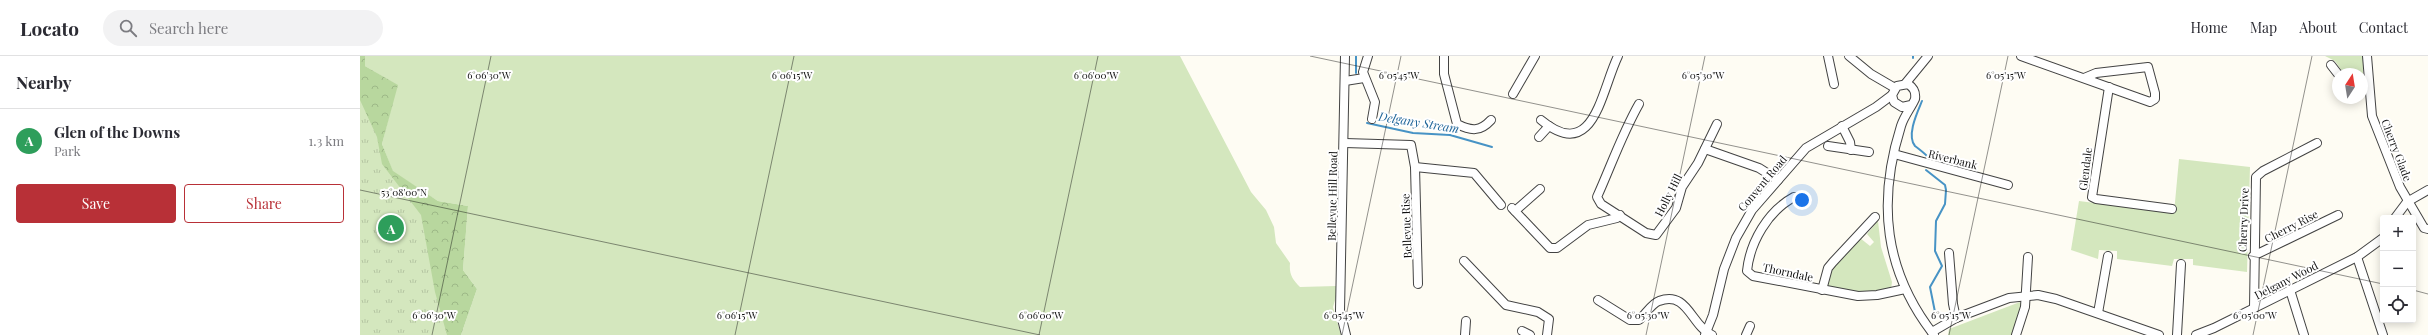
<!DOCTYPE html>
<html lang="en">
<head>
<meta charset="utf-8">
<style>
	:root { --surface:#fff; --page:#f2f2f3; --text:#2b2b33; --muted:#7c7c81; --line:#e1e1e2; --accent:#b83037 }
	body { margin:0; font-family:"Playfair Display",serif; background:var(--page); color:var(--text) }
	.controls { position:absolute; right:12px; bottom:12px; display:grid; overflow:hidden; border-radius:4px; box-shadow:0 2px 10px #0003 }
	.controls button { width:36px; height:36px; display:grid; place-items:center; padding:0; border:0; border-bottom:1px solid var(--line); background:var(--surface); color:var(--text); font:20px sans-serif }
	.compass { position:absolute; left:1972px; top:12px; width:36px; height:36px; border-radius:50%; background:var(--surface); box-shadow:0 2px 10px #0003; rotate:12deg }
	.you { position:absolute; left:1442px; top:144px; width:14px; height:14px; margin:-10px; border:3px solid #fff; border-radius:50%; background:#1a73e8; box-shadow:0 0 0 6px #1a73e833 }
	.badge { display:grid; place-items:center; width:26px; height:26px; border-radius:50%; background:var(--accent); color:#fff; font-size:13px; font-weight:700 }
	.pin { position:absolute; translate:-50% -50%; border:2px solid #fff; box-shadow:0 1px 4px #0006 }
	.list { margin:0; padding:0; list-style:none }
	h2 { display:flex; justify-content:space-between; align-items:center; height:52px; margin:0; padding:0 16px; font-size:17px }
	h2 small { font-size:13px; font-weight:400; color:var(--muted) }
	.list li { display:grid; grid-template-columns:26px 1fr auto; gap:12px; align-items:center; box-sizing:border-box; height:64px; padding:0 16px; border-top:1px solid var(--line) }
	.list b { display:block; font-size:15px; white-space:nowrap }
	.list p { margin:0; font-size:13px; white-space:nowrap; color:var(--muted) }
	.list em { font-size:13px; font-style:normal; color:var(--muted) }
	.actions { display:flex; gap:8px; padding:12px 16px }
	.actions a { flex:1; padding:9px 0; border:1px solid var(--accent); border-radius:4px; text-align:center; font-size:14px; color:var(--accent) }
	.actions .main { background:var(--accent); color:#fff }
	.icon { flex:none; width:22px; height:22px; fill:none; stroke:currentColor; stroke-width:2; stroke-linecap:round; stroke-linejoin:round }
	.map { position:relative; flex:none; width:2068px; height:279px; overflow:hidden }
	header { display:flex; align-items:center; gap:24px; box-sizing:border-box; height:56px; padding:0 20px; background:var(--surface); border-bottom:1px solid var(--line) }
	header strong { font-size:19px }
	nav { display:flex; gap:22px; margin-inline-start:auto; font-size:14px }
	.search { width:280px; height:36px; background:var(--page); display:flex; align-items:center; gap:10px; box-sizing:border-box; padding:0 14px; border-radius:22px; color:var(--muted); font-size:15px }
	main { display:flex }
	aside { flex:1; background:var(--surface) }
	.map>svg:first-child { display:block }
	.grass { fill:#d4e7be }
	.forest { fill:url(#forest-crowns) }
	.park { fill:url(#park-tufts) }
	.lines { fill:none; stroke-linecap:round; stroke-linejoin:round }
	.stream { stroke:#4793c5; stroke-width:2 }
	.minor-casing { stroke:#434343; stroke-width:10 }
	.minor { stroke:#fff; stroke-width:8 }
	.ticks { fill:none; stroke:#101010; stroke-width:1; stroke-opacity:0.45 }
	.labels { text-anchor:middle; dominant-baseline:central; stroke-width:4; stroke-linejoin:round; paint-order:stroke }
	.street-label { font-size:11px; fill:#101010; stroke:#fff }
	.water-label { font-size:12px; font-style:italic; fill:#20669a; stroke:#fff }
	.ticks-label { font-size:10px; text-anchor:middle; fill:#101010; stroke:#fff; stroke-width:4; stroke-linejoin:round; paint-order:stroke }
</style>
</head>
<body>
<header>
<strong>Locato</strong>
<div class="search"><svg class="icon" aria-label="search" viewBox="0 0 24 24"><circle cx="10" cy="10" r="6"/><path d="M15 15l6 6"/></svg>Search here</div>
<nav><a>Home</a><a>Map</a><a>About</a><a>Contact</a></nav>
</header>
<main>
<aside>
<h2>Nearby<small></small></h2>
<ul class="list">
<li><span class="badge" style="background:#2e9e5b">A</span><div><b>Glen of the Downs</b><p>Park</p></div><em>1.3 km</em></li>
</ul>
<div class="actions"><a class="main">Save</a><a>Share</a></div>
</aside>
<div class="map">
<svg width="2068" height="279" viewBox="0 0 2068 279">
	<defs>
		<pattern id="forest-crowns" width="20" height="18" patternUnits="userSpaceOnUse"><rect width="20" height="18" fill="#b8d79e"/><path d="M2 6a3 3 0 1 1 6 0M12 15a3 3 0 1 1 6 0" fill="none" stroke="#9db887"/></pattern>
		<pattern id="park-tufts" width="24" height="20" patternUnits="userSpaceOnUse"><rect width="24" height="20" fill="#d4e7be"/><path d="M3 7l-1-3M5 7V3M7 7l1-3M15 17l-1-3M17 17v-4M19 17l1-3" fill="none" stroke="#b5c5a2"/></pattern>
	</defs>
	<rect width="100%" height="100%" fill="#fefcf3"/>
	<!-- grass -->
	<g class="grass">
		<path d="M5,0H820L891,136L906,154L914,171L916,187L930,207C929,218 932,223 940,231L976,230V241L973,251L981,279H101L117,233L103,214L108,150L78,145L33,116L22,88L37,29L5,10Z"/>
		<polygon points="1965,0 2003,0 2003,25 2002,18 1984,18 1975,5"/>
		<polygon points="1819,103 1890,111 1887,216 1833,209 1833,203 1814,203 1812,210 1757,203 1757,195 1739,194 1738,203 1711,194 1719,145 1814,157"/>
		<path d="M1518,165L1521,191L1532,226L1531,233L1504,236L1468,232C1465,211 1487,195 1500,182L1510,190L1514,186L1507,178Z"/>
		<polygon points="1660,246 1662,249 1653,279 1588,279 1589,273"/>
	</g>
	<!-- forest -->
	<polygon class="forest" points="0,0 5,0 5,10 38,29 22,88 33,115 78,145 108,150 103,214 117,233 101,279 0,279"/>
	<!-- park -->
	<polygon class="park" points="0,44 17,81 22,108 61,159 75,236 87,279 0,279"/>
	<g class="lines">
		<!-- stream -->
		<g class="stream">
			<polyline points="1553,0 1553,2"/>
			<polyline points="996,17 996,0"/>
			<path d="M1562,45C1558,55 1546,79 1555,90C1559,93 1563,96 1567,100"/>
			<polyline points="1007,67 1053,77 1090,79 1132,91"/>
			<polyline points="1566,114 1585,129 1586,134 1585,148 1576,165 1575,195 1582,210 1570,231 1575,256"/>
		</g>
		<defs>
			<g id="minor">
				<polyline points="985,0 980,255 986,279"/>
				<polyline points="1008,0 1003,16 1015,46 1012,63"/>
				<path d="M1084,0V18L1097,68C1111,75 1120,76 1131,64"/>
				<polyline points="1468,0 1474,28"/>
				<polyline points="1489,0 1511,18 1535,32"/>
				<polyline points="1661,0 1790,46 1795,43 1795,37 1788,11 1736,17 1724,22"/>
				<polyline points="2007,0 2012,60 2040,131 2064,172 2068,173"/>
				<polyline points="1971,9 1978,18"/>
				<polyline points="985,25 1004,22"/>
				<polyline points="1545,28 1568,0"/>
				<polyline points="1749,31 1732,141 1736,143 1812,153"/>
				<polyline points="1153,38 1175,0"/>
				<path d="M1279,48C1262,78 1251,110 1237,141L1241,148L1286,177L1296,179L1316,152L1322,131L1338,107L1357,68"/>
				<path d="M1551,49L1542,51L1534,46L1532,39L1537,30L1548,28C1554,32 1556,36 1555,43C1551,52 1544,60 1541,70C1517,146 1524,215 1574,279"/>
				<path d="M1181,64C1234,108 1241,35 1258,0"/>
				<polyline points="1482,70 1490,86 1491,94"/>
				<polyline points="1179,81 1189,70"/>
				<polyline points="985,87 1051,89 1055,111 1058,228"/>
				<polyline points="1468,90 1509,96"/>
				<polyline points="1345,93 1399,112 1418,124"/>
				<polyline points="1534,98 1648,129"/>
				<polyline points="1055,111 1114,117 1141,149"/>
				<path d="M1434,141C1408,155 1390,186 1387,215L1393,220L1498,240L1517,239L1545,233"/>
				<polyline points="1152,152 1190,192 1197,192 1228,169 1257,162 1260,159"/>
				<polyline points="1155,155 1180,133"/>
				<polyline points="2035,162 2047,146 2068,134"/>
				<polyline points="1589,197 1593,248 1596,262"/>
				<polyline points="1893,200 1978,159"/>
				<polyline points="1997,201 2023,279"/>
				<polyline points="1104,205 1146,249 1178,256 1189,263 1187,279"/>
				<polyline points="1462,234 1468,212 1473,206 1515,161"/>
				<polyline points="1930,234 1944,279"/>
				<path d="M1238,244L1270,264H1279C1285,259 1292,247 1299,245C1328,234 1331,270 1352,279"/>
				<polyline points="1894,252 1896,121 1903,115 1957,87"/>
				<polyline points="1738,257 1748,200"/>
				<polyline points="1162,275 1170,279"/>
				<polyline points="1572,276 1596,262 1649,242 1678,239 1696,243 1799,279"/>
				<polyline points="1105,279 1106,265"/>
				<polyline points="1345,279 1353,259 1364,213 1376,182 1392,154 1446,92 1516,51 1532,39"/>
				<polyline points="1386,279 1390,270"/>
				<polyline points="1656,279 1665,251 1668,201"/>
				<polyline points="1817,279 1821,208"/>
				<polyline points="1836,279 1854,272 1997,201 2023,182"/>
			</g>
		</defs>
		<!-- minor casing -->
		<use href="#minor" class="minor-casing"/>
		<!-- minor -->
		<use href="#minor" class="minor"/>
	</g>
	<!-- ticks -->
	<path class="ticks" d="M950,0L2023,228M0,134L680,279M2053,234L2068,238M72,279L131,0M375,279L434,0M679,279L738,0M982,279L1041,0M1286,279L1345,0M1589,279L1648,0M1893,279L1952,0"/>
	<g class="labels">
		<!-- street labels -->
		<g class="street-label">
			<text transform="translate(2037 94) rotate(69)">Cherry Glade</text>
			<text transform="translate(1593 103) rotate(14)">Riverbank</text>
			<text transform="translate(1725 113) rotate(-83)">Glendale</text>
			<text transform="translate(1402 127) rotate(-50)">Convent Road</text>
			<text transform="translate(1308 139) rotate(-63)">Holly Hill</text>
			<text transform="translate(972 140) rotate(-89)">Bellevue Hill Road</text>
			<text transform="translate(1883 164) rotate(-88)">Cherry Drive</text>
			<text transform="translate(1046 170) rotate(-92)">Bellevue Rise</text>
			<text transform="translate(1931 170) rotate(-27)">Cherry Rise</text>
			<text transform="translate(1428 216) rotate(12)">Thorndale</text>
			<text transform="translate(1926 224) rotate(-27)">Delgany Wood</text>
		</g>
		<!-- water labels -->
		<g class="water-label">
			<text transform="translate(1059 66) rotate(9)">Delgany Stream</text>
		</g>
	</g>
	<g class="ticks-label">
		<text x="129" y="23">6°06'30"W</text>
		<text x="432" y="23">6°06'15"W</text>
		<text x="736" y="23">6°06'00"W</text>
		<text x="1039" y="23">6°05'45"W</text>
		<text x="1343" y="23">6°05'30"W</text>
		<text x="1646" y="23">6°05'15"W</text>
		<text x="44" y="140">53°08'00"N</text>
		<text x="1591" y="263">6°05'15"W</text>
		<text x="74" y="263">6°06'30"W</text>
		<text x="377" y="263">6°06'15"W</text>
		<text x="681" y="263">6°06'00"W</text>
		<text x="984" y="263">6°05'45"W</text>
		<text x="1288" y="263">6°05'30"W</text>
		<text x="1895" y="263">6°05'00"W</text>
	</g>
</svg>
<div class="controls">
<button>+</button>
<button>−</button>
<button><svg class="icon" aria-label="locate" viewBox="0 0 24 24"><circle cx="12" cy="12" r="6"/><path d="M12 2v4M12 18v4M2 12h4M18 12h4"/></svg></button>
</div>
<svg class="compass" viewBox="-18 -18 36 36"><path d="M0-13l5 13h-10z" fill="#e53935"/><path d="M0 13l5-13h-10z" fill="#7c7c81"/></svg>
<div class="you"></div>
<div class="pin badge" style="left:31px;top:172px;background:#2e9e5b">A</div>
</div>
</main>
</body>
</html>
